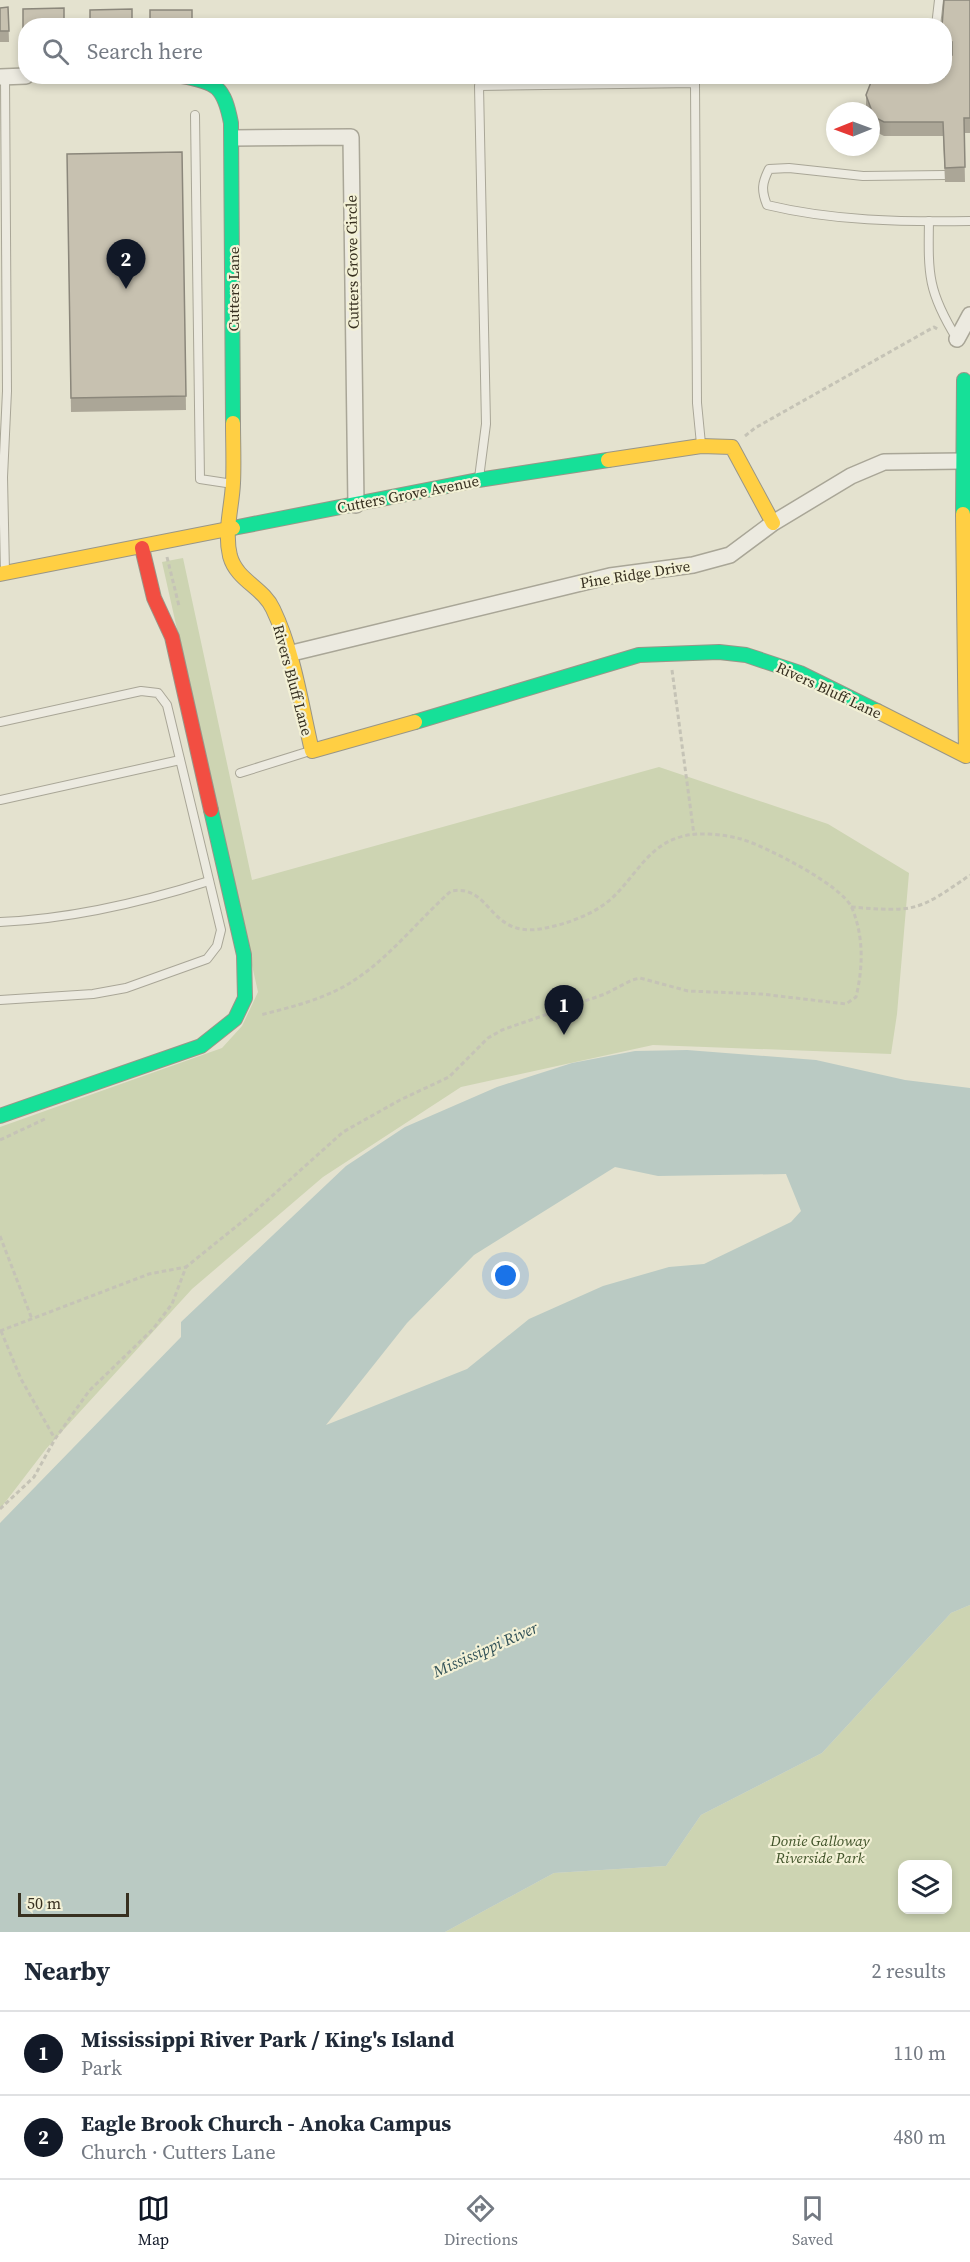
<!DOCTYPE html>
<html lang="en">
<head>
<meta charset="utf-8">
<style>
	:root { --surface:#fff; --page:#f6f6f7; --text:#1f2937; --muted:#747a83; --line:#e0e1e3; --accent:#111827 }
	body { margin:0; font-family:"Source Serif 4",serif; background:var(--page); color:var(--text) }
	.controls { position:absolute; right:18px; bottom:18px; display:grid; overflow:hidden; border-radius:12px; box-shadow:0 3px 9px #0003 }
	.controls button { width:54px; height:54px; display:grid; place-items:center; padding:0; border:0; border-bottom:2px solid var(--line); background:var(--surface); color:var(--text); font:30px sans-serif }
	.compass { position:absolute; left:826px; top:102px; width:54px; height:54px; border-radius:50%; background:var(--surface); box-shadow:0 3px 9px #0003; rotate:269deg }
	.scale { position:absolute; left:18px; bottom:15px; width:111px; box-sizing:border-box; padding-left:6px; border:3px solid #373020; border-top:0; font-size:16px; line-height:21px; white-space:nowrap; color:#373020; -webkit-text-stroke:4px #f3f1d6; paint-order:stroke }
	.you { position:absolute; left:506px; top:1276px; width:21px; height:21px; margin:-15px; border:4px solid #fff; border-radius:50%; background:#1a73e8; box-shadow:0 0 0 9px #1a73e833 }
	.badge { display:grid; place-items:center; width:39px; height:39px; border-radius:50%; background:var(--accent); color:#fff; font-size:20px; font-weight:700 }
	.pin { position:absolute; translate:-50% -50px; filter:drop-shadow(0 2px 3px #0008) }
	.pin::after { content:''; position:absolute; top:32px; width:21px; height:18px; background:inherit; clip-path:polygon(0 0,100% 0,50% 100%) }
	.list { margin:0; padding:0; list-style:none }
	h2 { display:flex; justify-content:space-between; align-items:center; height:78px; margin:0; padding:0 24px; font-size:26px }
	h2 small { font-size:20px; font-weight:400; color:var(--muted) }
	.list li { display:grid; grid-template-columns:39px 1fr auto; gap:18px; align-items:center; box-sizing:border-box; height:84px; padding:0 24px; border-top:2px solid var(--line) }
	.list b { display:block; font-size:22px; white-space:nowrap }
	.list p { margin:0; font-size:20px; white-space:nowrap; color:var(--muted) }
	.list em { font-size:20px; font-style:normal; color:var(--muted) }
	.icon { flex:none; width:33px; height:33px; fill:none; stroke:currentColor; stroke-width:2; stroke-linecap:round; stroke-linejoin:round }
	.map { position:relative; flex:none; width:970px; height:1932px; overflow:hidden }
	.search { position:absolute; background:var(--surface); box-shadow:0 3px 9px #0003; left:18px; right:18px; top:18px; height:66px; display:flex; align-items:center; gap:15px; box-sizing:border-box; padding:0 21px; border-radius:24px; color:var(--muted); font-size:22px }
	.sheet { height:246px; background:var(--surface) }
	nav { display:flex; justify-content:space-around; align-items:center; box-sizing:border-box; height:84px; border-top:2px solid var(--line); background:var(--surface); font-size:16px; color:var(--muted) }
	nav a { display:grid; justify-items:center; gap:3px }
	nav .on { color:var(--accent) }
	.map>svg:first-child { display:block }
	.green { fill:#cdd4b2; fill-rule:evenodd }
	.water { fill:#bacac3; fill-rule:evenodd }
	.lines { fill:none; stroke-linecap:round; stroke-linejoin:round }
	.lane-casing { stroke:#a9a697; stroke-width:10 }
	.street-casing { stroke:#a9a697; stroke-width:18 }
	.fast-casing { stroke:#999688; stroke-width:16 }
	.slow-casing { stroke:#999688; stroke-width:16 }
	.jam-casing { stroke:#999688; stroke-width:16 }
	.path { stroke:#c5c3b6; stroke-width:3; stroke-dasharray:4.5 3; stroke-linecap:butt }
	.lane { stroke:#eceae0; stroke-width:8 }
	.street { stroke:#eceae0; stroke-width:15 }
	.fast { stroke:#16e098; stroke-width:14 }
	.slow { stroke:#ffcf43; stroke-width:14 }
	.jam { stroke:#f24e42; stroke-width:14 }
	.wall { fill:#aba697 }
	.building { fill:#c7c1b0; stroke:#8b877b; stroke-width:1.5 }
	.labels { text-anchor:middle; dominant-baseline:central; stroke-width:4.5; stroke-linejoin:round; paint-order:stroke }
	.street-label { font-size:15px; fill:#373020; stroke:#f3f1d6 }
	.park-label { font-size:15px; font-style:italic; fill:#3f5228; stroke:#f3f1d6 }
	.water-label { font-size:16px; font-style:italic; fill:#305056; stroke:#f3f1d6 }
</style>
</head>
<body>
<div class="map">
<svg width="970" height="1932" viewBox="0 0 970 1932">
	<rect width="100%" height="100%" fill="#e4e2cf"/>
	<!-- green -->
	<g class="green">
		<polygon points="183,558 252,880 659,767 828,824 909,873 897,1014 891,1054 653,1045 461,1087 323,1177 192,1289 46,1449 0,1509 0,1127 222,1048 242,1026 258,992 162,562"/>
		<path d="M970,1605V1932H445L554,1873L666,1866L701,1815L822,1753L951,1613ZM902,1864H948V1910H902Z"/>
	</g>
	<!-- water -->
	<path class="water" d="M687,1050L816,1060L905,1080L970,1088V1605L951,1613L822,1753L701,1815L666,1866L554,1873L445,1932H0V1523L181,1337V1322L346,1166L405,1127L497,1087L572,1063L635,1051ZM615,1167L658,1176L786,1174L801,1211L791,1222L704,1264L669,1267L603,1286L529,1319L467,1369L326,1425L407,1323L474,1255Z"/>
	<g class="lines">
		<defs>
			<g id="lane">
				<polyline points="936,26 939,0"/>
				<polyline points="5,77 7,391 3,477 5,572"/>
				<polyline points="195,115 200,479 233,484"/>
				<path d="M945,175L863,176L789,168L769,169C762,183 761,190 767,205C833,221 902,222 970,221"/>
				<path d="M929,221C928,275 928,292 957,339"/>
				<polyline points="479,478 486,424 479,86 695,83 697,403 701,444"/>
				<polyline points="0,722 141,691 158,693 167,705 221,930 217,946 207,959 126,988 93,994 0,1000"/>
				<polyline points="240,773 310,751"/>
				<polyline points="0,800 180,760"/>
				<path d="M0,922C72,919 140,903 209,881"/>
			</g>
			<g id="street">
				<polyline points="0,77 26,76"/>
				<polyline points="233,138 351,137 356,505"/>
				<polyline points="957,339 970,315"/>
				<polyline points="288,654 610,576 693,565 730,555 773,523 851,476 884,462 962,461"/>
			</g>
			<g id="fast">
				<path d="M182,76C217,82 224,87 231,123L233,423"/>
				<polyline points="963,514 964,380"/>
				<polyline points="233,528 478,480 608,460"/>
				<polyline points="415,722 639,655 719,652 746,655 800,673 877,711"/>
				<polyline points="0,1116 201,1046 235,1019 245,998 244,955 211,810"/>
			</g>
			<g id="slow">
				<path d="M233,423C233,443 234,463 233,483C232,507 224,531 230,556C237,581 263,587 273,609C294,653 301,704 312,751L415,722"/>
				<polyline points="608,460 701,446 732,447 773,523"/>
				<polyline points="0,574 233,528"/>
				<polyline points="877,711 966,756 963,514"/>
			</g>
			<polyline id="jam" points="142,548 154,598 172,637 211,810"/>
		</defs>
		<!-- lane casing -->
		<use href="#lane" class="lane-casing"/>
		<!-- street casing -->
		<use href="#street" class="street-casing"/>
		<!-- fast casing -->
		<use href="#fast" class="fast-casing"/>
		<!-- slow casing -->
		<use href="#slow" class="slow-casing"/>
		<!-- jam casing -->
		<use href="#jam" class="jam-casing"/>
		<!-- path -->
		<g class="path">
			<polyline points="745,436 755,428 934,327 939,330"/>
			<polyline points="167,557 179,606"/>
			<polyline points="672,670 694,835"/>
			<path d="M851,907C915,912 917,912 970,875"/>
			<polyline points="0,1140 47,1118"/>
			<polyline points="0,1236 32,1319"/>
			<polyline points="0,1331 149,1274 186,1267"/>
			<polyline points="1,1331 21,1379 55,1439"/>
			<path d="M0,1509L34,1477L55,1439L89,1391L153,1329L172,1304L186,1267L253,1213L343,1132L400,1100L449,1077L488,1038L502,1030L605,994L632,980L640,978L688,991L761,994L846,1004L856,997C863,968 864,937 852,908C842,885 765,846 741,839C722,834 696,831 677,838C647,848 634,878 611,899C593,915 564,925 540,929C488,937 492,884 451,891C416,922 385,964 343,987C317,1001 288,1008 260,1015"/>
		</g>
		<!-- lane -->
		<use href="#lane" class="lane"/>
		<!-- street -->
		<use href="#street" class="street"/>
		<!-- fast -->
		<use href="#fast" class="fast"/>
		<!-- slow -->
		<use href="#slow" class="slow"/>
		<!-- jam -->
		<use href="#jam" class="jam"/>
	</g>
	<!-- wall -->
	<g class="wall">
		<polygon points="970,0 970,133 964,133 965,182 945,182 943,136 884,136 874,131 871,123 871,111 866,111 866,95 945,76 945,26"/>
		<polygon points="8,7 9,42 0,42 0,8"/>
		<polygon points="23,9 26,26 26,39 23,39"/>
		<polygon points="182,152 186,410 71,412 67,154"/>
	</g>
	<!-- building -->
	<g class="building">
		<polygon points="944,0 970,0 970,118 964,118 965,167 945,168 943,122 884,122 874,117 866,95 873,77 945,76 945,55 952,55 952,42 945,42 945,26 942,26"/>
		<polygon points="8,7 9,31 0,31 0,8"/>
		<polygon points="64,8 64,26 26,26 26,32 23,32 23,9"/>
		<polygon points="132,9 132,26 90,26 90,10"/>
		<rect x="150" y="10" width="42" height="16"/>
		<polygon points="182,152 186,396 71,398 67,154"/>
	</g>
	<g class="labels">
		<!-- street labels -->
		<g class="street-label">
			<text transform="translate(352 262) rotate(-91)">Cutters Grove Circle</text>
			<text transform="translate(233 289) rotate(-90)">Cutters Lane</text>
			<text transform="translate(408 494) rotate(-11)">Cutters Grove Avenue</text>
			<text transform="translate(635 574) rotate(-9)">Pine Ridge Drive</text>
			<text transform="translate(293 680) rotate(75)">Rivers Bluff Lane</text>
			<text transform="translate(829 690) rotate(25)">Rivers Bluff Lane</text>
		</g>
		<!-- park labels -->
		<g class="park-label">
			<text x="820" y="1840">Donie Galloway<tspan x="820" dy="17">Riverside Park</tspan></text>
		</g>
		<!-- water labels -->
		<g class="water-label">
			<text transform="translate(485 1649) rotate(-24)">Mississippi River</text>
		</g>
	</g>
</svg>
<div class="controls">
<button><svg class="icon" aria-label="layers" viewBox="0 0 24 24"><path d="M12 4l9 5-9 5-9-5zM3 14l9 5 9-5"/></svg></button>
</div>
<svg class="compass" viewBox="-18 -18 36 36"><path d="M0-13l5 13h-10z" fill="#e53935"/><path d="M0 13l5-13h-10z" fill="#747a83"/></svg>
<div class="scale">50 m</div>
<div class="you"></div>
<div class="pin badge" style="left:564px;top:1035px">1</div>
<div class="pin badge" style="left:126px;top:289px">2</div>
<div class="search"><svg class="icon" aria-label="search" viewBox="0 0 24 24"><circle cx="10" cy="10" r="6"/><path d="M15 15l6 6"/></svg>Search here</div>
</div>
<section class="sheet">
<h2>Nearby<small>2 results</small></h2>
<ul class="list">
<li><span class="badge">1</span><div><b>Mississippi River Park / King's Island</b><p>Park</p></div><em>110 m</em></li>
<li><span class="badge">2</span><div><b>Eagle Brook Church - Anoka Campus</b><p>Church · Cutters Lane</p></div><em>480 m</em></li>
</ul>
</section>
<nav>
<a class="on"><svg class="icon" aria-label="map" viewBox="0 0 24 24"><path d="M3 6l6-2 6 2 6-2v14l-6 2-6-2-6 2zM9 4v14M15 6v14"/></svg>Map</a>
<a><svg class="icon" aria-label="directions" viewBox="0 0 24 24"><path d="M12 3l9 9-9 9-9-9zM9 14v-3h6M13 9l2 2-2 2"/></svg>Directions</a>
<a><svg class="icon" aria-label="saved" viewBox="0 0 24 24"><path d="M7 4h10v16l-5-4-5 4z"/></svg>Saved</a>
</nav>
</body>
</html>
